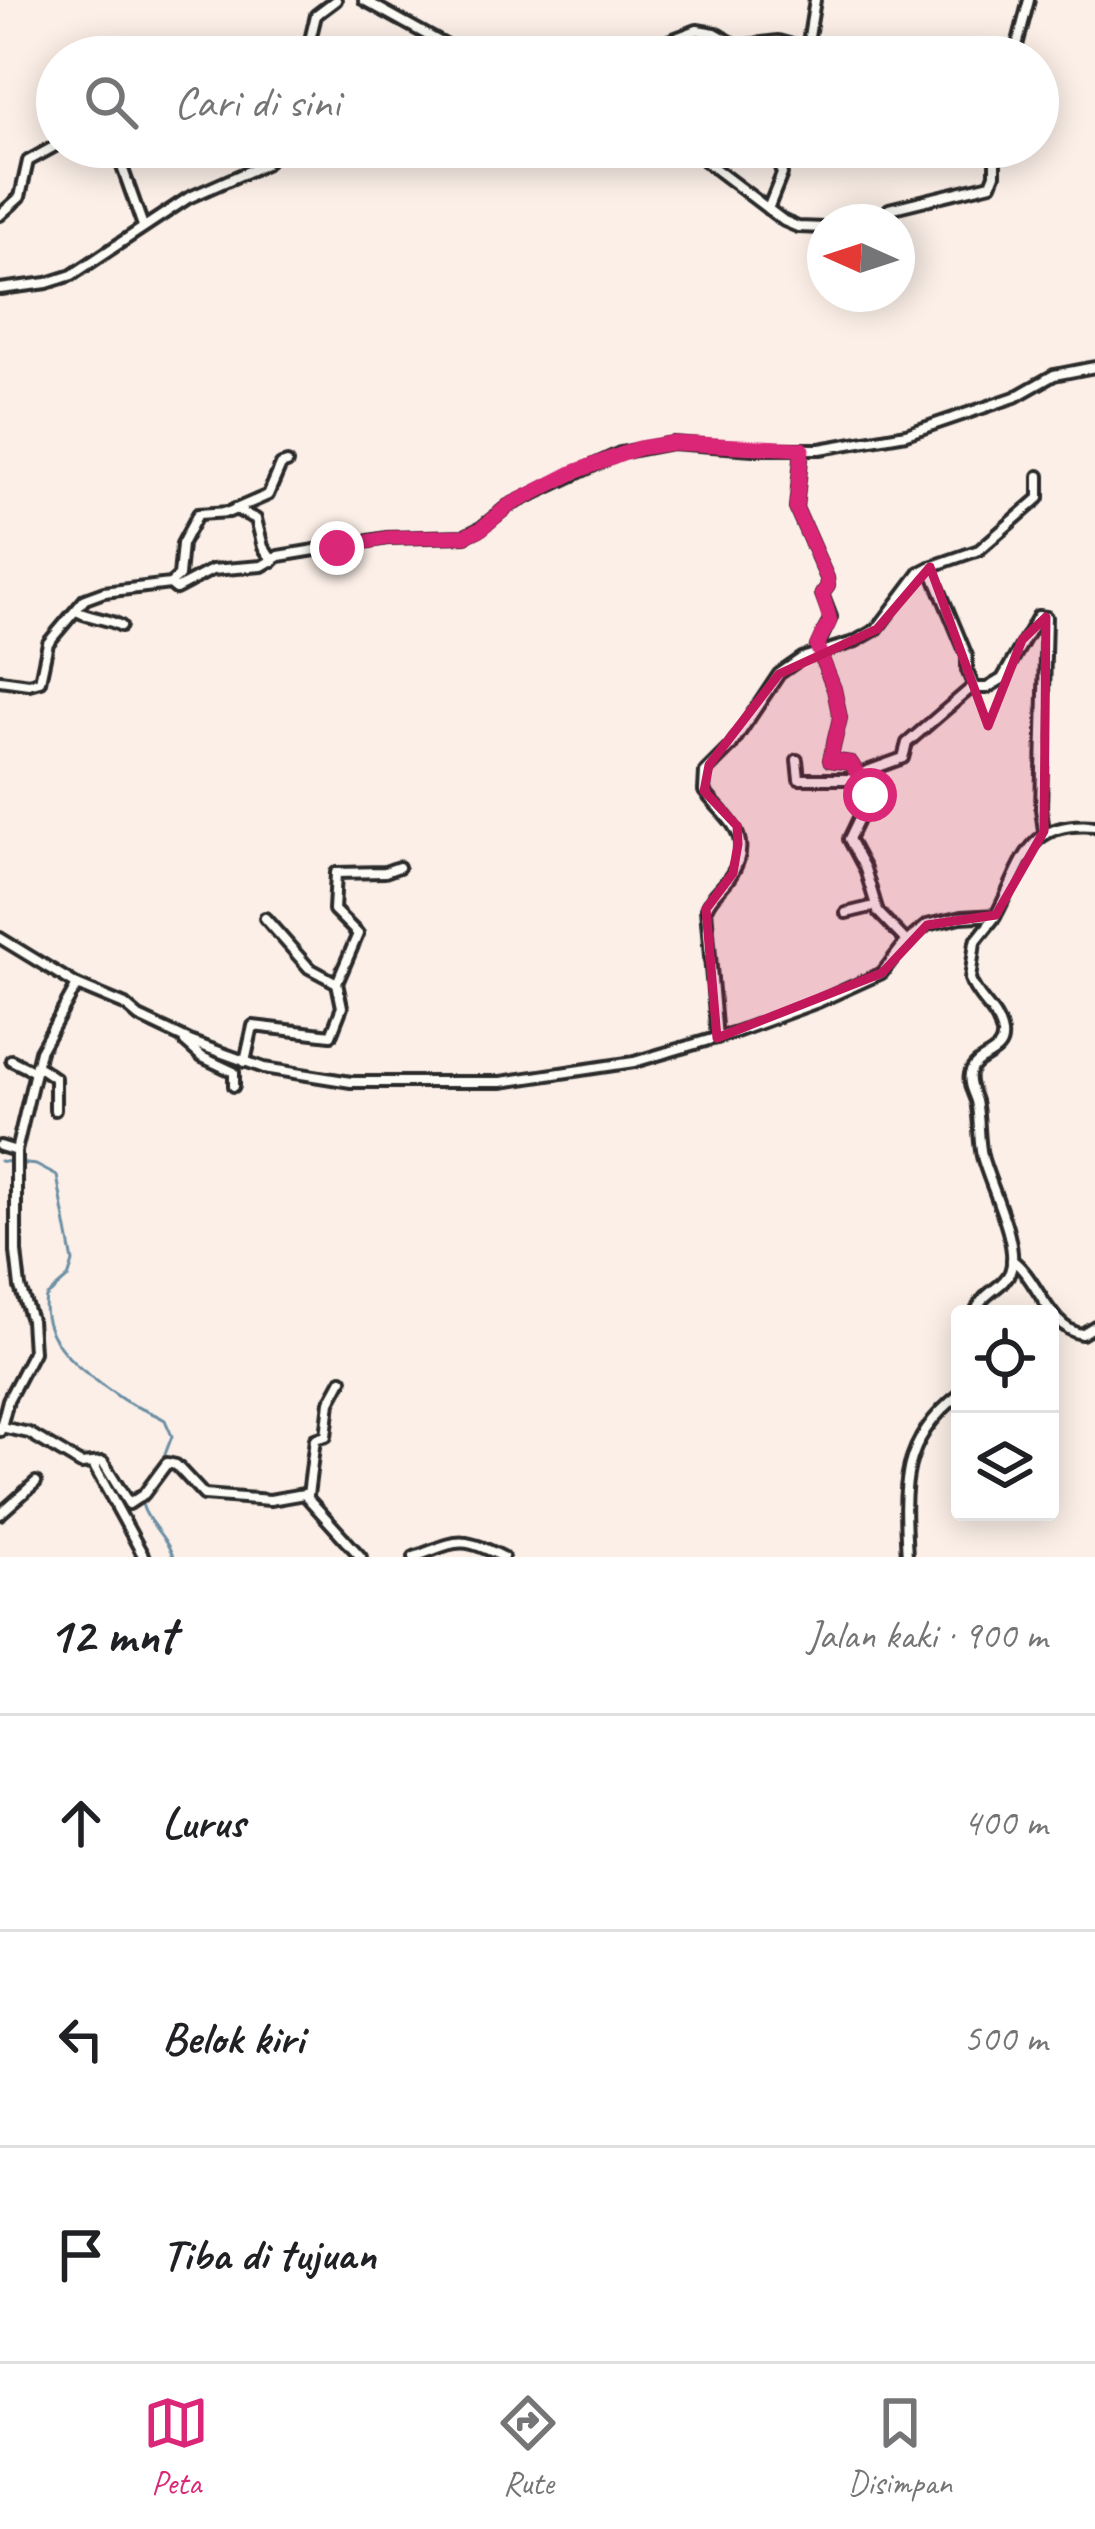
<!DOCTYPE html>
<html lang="id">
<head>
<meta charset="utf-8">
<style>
	:root { --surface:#fff; --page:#f2f2f2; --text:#202124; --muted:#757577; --line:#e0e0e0; --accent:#db2777 }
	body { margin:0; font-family:Caveat,sans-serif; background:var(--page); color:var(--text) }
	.controls { position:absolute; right:36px; bottom:36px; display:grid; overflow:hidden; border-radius:12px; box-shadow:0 6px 30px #0003 }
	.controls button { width:108px; height:108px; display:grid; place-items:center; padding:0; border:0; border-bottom:3px solid var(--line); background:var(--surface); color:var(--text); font:60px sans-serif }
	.compass { position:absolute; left:807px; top:204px; width:108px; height:108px; border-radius:50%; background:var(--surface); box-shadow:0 6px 30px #0003; rotate:273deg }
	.stop { position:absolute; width:36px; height:36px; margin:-27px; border:9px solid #db2777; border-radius:50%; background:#fff }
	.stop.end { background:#db2777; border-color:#fff; box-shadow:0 3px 12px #0008 }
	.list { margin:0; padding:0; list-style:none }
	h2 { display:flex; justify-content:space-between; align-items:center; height:156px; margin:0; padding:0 48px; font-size:51px }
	h2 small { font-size:39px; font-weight:400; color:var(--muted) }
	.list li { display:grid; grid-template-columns:78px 1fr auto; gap:36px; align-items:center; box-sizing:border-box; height:216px; padding:0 48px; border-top:3px solid var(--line) }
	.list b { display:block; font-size:45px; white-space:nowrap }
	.list em { font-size:39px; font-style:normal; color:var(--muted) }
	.icon { flex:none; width:66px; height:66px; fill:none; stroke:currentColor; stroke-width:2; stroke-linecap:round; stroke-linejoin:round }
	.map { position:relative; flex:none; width:1095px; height:1557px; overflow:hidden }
	.search { position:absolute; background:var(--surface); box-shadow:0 6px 30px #0003; left:36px; right:36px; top:36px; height:132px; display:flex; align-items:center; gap:30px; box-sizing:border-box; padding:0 42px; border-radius:66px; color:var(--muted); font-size:45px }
	.sheet { height:804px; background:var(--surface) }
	nav { display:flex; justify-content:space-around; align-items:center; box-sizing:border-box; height:168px; border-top:3px solid var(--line); background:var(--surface); font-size:33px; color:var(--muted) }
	nav a { display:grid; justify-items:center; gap:6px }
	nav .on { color:var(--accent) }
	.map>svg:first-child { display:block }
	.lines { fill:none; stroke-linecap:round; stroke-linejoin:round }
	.stream { stroke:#6c8fa5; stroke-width:3 }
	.street-casing { stroke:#2b2b2b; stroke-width:16 }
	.street { stroke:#fdfcf7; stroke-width:8 }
	.route { stroke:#db2777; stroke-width:15 }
	.marked { fill:#c2185b; fill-opacity:0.2; stroke:#c2185b; stroke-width:9; stroke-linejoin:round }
</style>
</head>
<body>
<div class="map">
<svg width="1095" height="1557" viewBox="0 0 1095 1557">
	<rect width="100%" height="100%" fill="#fbefe7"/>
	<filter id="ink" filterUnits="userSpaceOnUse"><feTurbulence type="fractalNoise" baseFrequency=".00833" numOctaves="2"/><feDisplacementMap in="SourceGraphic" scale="24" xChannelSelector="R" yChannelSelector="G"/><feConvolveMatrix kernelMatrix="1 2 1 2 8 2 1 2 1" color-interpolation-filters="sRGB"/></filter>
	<g filter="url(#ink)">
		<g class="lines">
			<!-- stream -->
			<g class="stream">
				<path d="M0,1161L36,1165L57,1176L73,1262L68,1278L46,1297C38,1344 88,1375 122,1399C135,1408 151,1411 165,1420L172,1436L161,1465"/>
				<path d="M141,1497C142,1520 167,1535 173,1557"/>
			</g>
			<defs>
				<g id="street">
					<polyline points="364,0 467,57"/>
					<polyline points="768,43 770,57"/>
					<polyline points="306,57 316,15 336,0"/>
					<polyline points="626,57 697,30 715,33 738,46 778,41 807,49 815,0"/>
					<polyline points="1014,57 1029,0"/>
					<polyline points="115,147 143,226"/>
					<polyline points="697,147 705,161 784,221 798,227 825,228"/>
					<polyline points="768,209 782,174 774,147"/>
					<polyline points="0,215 20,197 28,161 57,145"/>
					<polyline points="882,222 889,209 991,184 995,174 995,147"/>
					<polyline points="0,289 47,283 72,275 188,198 265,164 280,147"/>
					<polyline points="802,449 796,508 827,578 828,586 822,594 831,617 817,647 834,689 840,718 830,760 851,763 870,795 849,839 865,869 878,912 906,941"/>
					<polyline points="235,509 256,519 263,547 273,561"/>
					<polyline points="170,584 176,589 212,570 262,566 279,556 387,538 465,536 481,528 508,506 620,453 672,443 753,449 820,449 906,434 1015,397 1054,375 1095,367"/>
					<path d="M76,611C92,619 108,618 121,626"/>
					<polyline points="0,680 29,684 40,681 48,643 85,599 104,592 170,584 179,576 182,544 198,514 229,512 268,495 281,465 287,463"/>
					<polyline points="974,687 967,670 967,656 930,567 979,550 1039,498 1039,476"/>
					<polyline points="797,760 799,779 862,779"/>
					<polyline points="859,774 903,758 907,743 971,688 987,688 1002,679 1038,616 1046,617 1041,809 1044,831"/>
					<polyline points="846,913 875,906"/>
					<polyline points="265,918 309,968 337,983"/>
					<path d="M0,938L77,985L125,1005L139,1017L192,1042L264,1068L351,1082H501L634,1062L736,1032L818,1002L882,973L905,943L927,925L961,917L996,915C1024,863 1025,820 1095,826"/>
					<path d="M717,1038L706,909C711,895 722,889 730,877C758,835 723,817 704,791L705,772L731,746L779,674L802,658L854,642L877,629L920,572L930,567"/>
					<polyline points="185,1042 202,1057 234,1072 234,1086"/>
					<polyline points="11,1060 35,1072"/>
					<polyline points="245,1062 253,1026 331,1035 342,1007 337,983 358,934 334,910 336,873 385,872 399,867"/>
					<polyline points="36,1065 55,1078 55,1110"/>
					<polyline points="0,1146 16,1151"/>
					<path d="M1012,1260C1037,1277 1049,1329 1082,1334L1095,1326"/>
					<path d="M975,1314C981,1292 1003,1289 1010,1272C1021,1245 989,1184 982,1156C978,1138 980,1119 976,1101C973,1092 968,1084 970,1074C976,1054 1005,1057 1002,1034C998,1010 977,1000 970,979L975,942L995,917"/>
					<polyline points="1,1427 29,1433 81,1464 103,1462 129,1504 144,1494 167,1463 176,1465 204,1495 270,1500 304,1494 361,1557"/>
					<polyline points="0,1431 8,1400 33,1352 31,1320 20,1287 16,1252 16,1151 40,1051 77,985"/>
					<polyline points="93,1464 144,1557"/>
					<polyline points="308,1495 315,1439 326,1436 330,1402 342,1380"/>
					<polyline points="0,1514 36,1482"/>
					<path d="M414,1557C456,1542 459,1534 503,1557"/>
					<path d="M907,1557C903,1487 900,1441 960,1394"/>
				</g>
			</defs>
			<!-- street casing -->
			<use href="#street" class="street-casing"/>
			<!-- street -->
			<use href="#street" class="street"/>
		</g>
	</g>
	<g class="lines" filter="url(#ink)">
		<!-- route -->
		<path class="route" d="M337,548L387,538L465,536L481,529L508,506L574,472L639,448L672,443L802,449L796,508L827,578L828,586L822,594C835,635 830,612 817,646L834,689L840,718L830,760L851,763L870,795"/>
	</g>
	<!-- marked area -->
	<path class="marked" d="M930,567L988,726L1022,640L1046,617L1044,831L996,915L927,925L882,973L717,1038L706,909L733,873L738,844L737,826L704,791L709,765L779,674L877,629Z"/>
</svg>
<div class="controls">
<button><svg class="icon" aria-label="locate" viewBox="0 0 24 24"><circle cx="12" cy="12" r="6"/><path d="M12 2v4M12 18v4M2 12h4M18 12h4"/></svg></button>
<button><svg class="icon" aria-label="layers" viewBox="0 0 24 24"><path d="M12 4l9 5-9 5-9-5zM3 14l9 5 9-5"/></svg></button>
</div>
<svg class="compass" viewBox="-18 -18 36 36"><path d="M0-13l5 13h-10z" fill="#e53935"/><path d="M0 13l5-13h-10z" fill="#757577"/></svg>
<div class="stop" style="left:870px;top:795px"></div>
<div class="stop end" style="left:337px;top:548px"></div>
<div class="search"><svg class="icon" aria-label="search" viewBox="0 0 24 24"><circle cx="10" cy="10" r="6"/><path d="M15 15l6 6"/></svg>Cari di sini</div>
</div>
<section class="sheet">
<h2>12 mnt<small>Jalan kaki · 900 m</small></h2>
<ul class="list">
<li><svg class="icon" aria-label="ahead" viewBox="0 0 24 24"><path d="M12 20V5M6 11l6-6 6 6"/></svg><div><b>Lurus</b></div><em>400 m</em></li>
<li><svg class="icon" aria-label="left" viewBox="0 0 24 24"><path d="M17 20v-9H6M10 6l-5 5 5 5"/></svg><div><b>Belok kiri</b></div><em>500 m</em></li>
<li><svg class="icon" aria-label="arrive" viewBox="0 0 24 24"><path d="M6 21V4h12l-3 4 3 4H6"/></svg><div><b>Tiba di tujuan</b></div></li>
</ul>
</section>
<nav>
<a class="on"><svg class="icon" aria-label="map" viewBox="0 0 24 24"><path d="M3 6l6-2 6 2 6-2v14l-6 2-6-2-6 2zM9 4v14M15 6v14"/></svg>Peta</a>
<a><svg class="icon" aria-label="directions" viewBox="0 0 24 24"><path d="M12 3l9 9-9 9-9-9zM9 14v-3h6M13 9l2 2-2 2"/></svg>Rute</a>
<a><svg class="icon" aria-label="saved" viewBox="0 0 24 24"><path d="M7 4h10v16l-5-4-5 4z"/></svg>Disimpan</a>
</nav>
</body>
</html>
